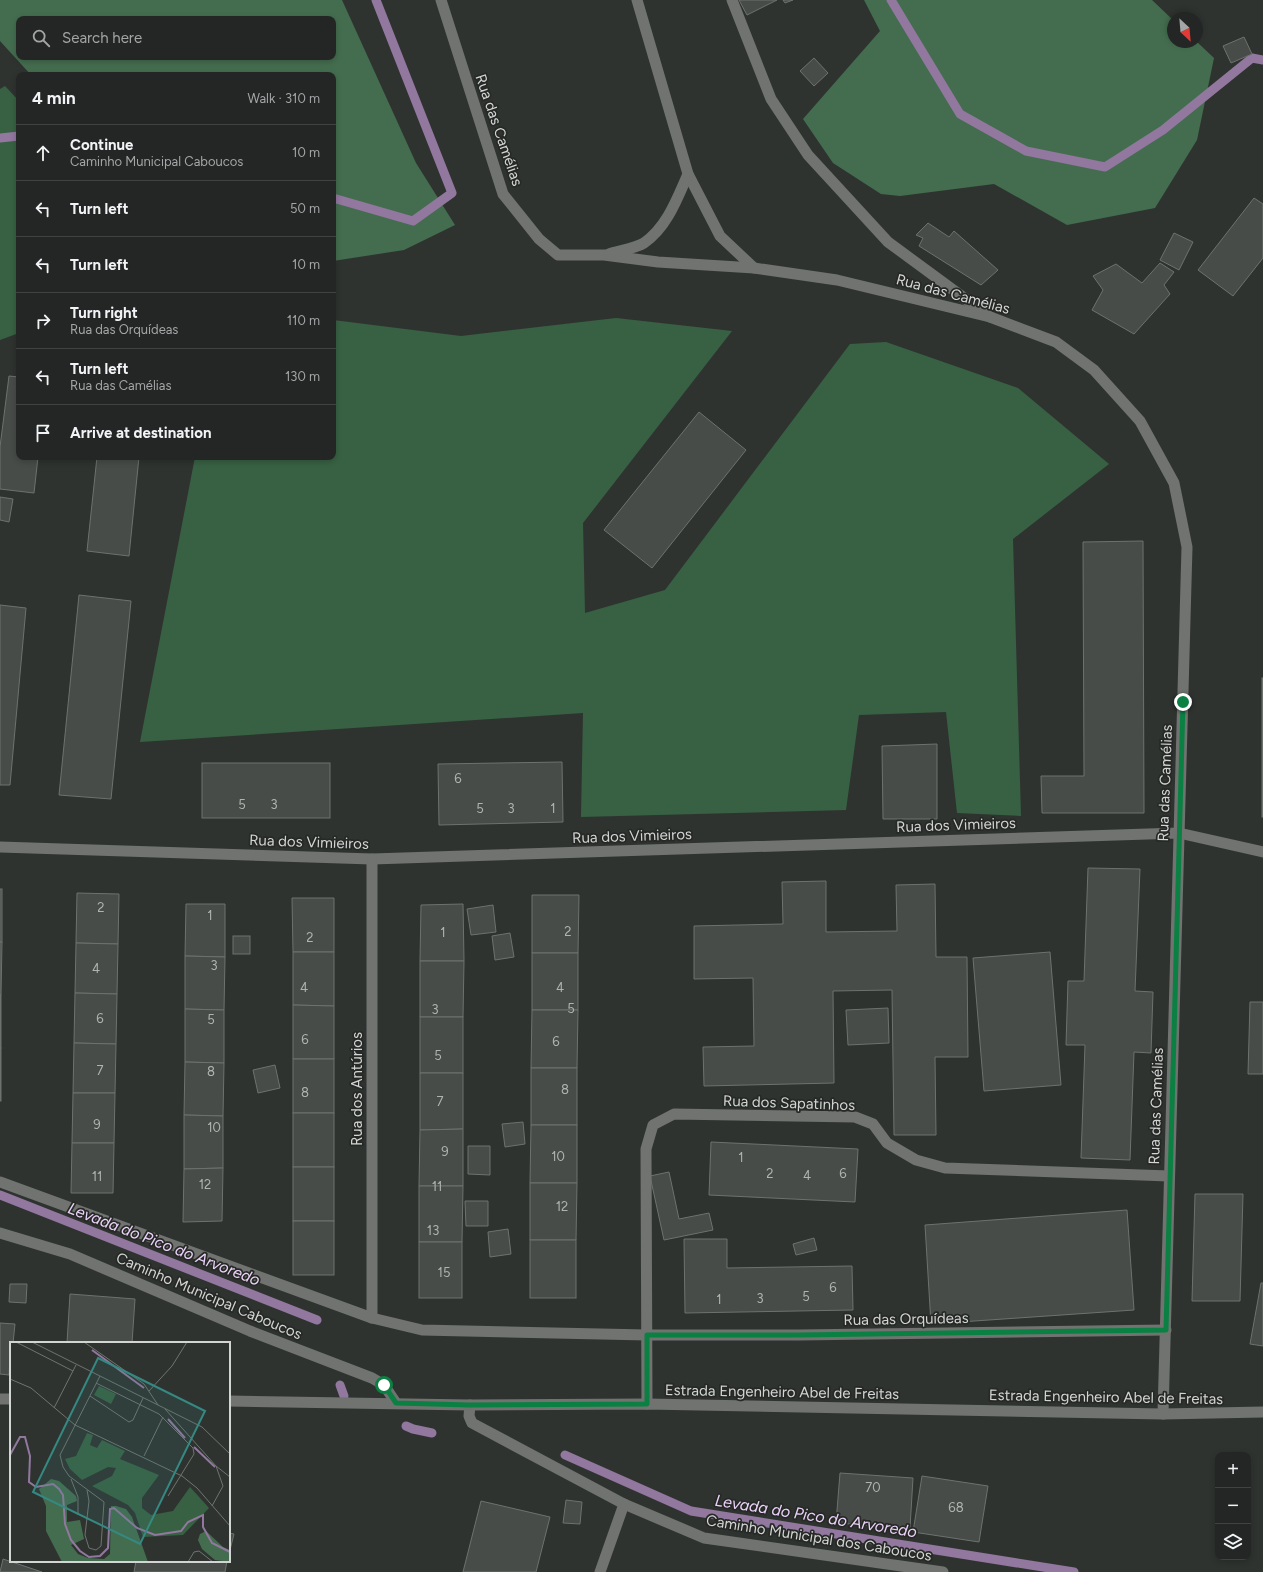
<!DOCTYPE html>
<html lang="en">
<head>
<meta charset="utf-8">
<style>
	:root { --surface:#232624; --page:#2b2e2c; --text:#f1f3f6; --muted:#a3a5a6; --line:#404341 }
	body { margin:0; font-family:Figtree,sans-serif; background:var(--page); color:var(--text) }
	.controls { position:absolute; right:12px; bottom:12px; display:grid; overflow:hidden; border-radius:8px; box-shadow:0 2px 6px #0003 }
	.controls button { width:36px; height:36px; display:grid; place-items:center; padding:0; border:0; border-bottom:1px solid var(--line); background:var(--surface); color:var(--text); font:20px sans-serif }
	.compass { position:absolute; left:1167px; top:12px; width:36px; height:36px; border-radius:50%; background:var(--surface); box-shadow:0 2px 6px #0003; rotate:154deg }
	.stop { position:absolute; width:12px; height:12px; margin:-9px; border:3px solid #0b8043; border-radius:50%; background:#fff }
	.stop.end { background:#0b8043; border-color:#fff; box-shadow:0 1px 4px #0008 }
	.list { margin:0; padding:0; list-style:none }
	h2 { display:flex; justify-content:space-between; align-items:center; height:52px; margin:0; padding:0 16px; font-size:17px }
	h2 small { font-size:13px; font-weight:400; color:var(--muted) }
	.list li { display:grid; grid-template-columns:26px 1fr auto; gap:12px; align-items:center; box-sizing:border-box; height:56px; padding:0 16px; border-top:1px solid var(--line) }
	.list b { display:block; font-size:15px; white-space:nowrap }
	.list p { margin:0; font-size:13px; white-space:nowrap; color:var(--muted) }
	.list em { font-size:13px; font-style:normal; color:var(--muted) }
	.icon { flex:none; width:22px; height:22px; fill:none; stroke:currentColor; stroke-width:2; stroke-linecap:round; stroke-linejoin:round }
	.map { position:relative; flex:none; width:1263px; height:1572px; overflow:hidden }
	.search { position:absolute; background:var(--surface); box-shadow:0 2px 6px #0003; left:16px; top:16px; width:320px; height:44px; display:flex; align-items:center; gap:10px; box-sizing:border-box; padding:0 14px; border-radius:8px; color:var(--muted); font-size:15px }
	.panel { position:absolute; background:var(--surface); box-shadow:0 2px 6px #0003; left:16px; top:72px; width:320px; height:388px; border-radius:8px }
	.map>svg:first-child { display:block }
	.green { fill:#386143 }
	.forest { fill:#446d4f; fill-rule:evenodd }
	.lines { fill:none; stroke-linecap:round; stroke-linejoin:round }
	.stream { stroke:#92779f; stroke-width:9 }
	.building { fill:#484c49; stroke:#6e726f }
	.service { stroke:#707370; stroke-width:11 }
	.minor { stroke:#707370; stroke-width:11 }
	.secondary { stroke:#707370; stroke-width:11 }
	.route { stroke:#0b8043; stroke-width:5 }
	.labels { text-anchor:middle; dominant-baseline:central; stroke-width:3.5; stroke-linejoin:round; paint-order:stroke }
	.number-label { font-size:13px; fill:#b0b3b0 }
	.street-label { font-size:15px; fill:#d2d5d3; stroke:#262926 }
	.water-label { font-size:16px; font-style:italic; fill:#ecd3fa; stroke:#262926 }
	.inset-river { fill:none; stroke:#92779f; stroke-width:2 }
	.inset-road { fill:none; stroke:#707471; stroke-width:1 }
	.view { fill:#368982; fill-opacity:0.15; stroke:#368982; stroke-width:2 }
	.inset-edge { fill:none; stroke:#d2d5d3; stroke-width:2 }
</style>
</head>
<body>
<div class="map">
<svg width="1263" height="1572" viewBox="0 0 1263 1572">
	<rect width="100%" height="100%" fill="#2f3330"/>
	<!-- green -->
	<g class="green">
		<polygon points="5,86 19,101 19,333 0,340 0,89"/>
		<polygon points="616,318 732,331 583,523 585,613 665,590 850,344 886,342 1018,388 1109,464 1013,539 1021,816 957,813 946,712 859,715 846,810 581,817 583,713 140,742 195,457 333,457 333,320 461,336"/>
	</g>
	<!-- forest -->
	<g class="forest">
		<path d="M0,0H342L416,163L455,225L404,250L333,261V75H31L0,41ZM19,19H333V57H19Z"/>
		<polygon points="864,0 1152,0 1173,20 1173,42 1197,42 1214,58 1197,140 1155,208 1067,225 994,184 900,196 881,194 833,163 803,119 880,31"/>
	</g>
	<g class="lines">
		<!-- stream -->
		<g class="stream">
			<polyline points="891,0 960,114 1026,151 1105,167 1163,130 1252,58 1263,60"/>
			<polyline points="0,138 19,136"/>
			<polyline points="333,198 413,221 452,193 376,0"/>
			<polyline points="0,1195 317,1320"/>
			<polyline points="340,1385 344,1396"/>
			<polyline points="406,1426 413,1429 432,1433"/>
			<polyline points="565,1455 691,1511 1074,1572"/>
		</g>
	</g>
	<!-- building -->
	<g class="building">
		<polygon points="739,0 777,0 747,15"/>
		<polygon points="783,0 793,0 785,3"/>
		<polygon points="1244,37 1252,54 1231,63 1223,46"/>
		<polygon points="814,58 828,73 814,86 800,71"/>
		<polygon points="1254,198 1263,204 1263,258 1233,296 1198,270"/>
		<polygon points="928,223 949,237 954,231 998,270 981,285 919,246 923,238 916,235"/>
		<polygon points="1174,233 1193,242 1179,270 1160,260"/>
		<polygon points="1160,263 1174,272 1164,285 1170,294 1134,334 1092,310 1103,290 1093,276 1116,264 1142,283"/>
		<polygon points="9,376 19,377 19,457 38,457 34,493 0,489 0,447"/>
		<polygon points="699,412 746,450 652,568 604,530"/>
		<polygon points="97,457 139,457 129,556 87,551"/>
		<polygon points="0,497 13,499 9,522 0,520"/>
		<polygon points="1143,541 1144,813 1042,813 1041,776 1084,776 1083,542"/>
		<polygon points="79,595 131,601 111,799 59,795"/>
		<polygon points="0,605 26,608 10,785 0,785"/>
		<rect x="1262" y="678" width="1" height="139"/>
		<polygon points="937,744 937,819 883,819 882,746"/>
		<polygon points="562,762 563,822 439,825 438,764"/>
		<rect x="202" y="763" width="128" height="55"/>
		<polygon points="1088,868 1140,869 1135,991 1153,992 1151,1053 1134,1052 1130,1160 1081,1158 1085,1045 1066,1045 1068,981 1084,981"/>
		<polygon points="826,881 826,932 897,931 896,885 935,884 936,957 967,957 968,1057 935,1057 936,1135 894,1135 892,990 833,991 834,1083 704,1086 703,1047 754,1046 753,978 694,979 694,926 783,924 782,882"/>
		<rect x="0" y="889" width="2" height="53"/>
		<polygon points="77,893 119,894 118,944 76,943"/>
		<polygon points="532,895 579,895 578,953 532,953"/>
		<polygon points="292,898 334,898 334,952 293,952"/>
		<polygon points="186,904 225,904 225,957 185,956"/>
		<polygon points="463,904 464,961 420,961 421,905"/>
		<polygon points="493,905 496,932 471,935 467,909"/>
		<polygon points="510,933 514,957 495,960 492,936"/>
		<rect x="233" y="936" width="17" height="18"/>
		<polygon points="0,942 2,942 1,995 0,995"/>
		<polygon points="76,943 118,944 117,994 75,993"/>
		<polygon points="293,952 334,952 334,1006 293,1005"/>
		<polygon points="1050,952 1061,1085 984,1091 973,958"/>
		<rect x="532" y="953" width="46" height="57"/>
		<polygon points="185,956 225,957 224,1010 185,1009"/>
		<polygon points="420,961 464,961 463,1017 420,1017"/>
		<polygon points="75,993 117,994 116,1044 74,1043"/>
		<rect x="0" y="995" width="1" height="53"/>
		<polygon points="1250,1002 1263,1002 1263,1074 1248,1074"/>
		<polygon points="293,1005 334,1006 334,1059 293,1059"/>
		<polygon points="888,1008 889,1043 848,1045 846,1010"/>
		<polygon points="185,1009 224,1010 224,1063 185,1062"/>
		<polygon points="532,1010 578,1010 577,1068 531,1068"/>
		<rect x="420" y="1017" width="43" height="56"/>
		<polygon points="74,1043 116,1044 115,1093 73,1093"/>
		<rect x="0" y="1048" width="1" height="53"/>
		<rect x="293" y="1059" width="41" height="54"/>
		<polygon points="185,1062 224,1063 223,1116 184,1115"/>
		<polygon points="275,1065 280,1088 258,1093 253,1070"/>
		<rect x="531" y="1068" width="46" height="57"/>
		<polygon points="420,1073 463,1073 463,1129 420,1130"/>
		<polygon points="73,1093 115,1093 114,1143 72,1143"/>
		<rect x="293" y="1113" width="41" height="54"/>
		<polygon points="184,1115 223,1116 223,1168 184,1169"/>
		<polygon points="523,1122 525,1144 505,1147 502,1124"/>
		<polygon points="531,1125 577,1125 577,1183 530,1183"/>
		<polygon points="463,1129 463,1186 419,1186 420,1130"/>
		<polygon points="711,1142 858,1149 855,1202 709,1195"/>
		<polygon points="72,1143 114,1143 113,1193 71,1193"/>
		<polygon points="468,1146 490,1146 490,1175 468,1174"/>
		<rect x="293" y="1167" width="41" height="54"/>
		<polygon points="223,1168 222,1221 183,1222 184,1169"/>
		<polygon points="669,1172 679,1219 709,1213 713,1230 664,1240 650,1176"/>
		<polygon points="530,1183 577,1183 576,1240 530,1240"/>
		<polygon points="419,1186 463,1186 462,1242 419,1242"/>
		<polygon points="1195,1194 1243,1194 1240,1301 1192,1301"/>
		<polygon points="465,1201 488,1201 488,1226 466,1226"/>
		<polygon points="1127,1210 1134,1310 931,1324 925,1225"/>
		<rect x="293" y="1221" width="41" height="54"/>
		<polygon points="508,1229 511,1254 490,1257 488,1232"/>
		<polygon points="814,1238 817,1250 796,1255 793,1244"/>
		<polygon points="684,1239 727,1239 727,1268 852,1266 853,1310 685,1313"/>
		<rect x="530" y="1240" width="46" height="58"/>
		<rect x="419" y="1242" width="43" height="56"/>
		<polygon points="1261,1283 1263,1283 1263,1346 1250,1344"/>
		<polygon points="10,1284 27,1284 26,1303 9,1302"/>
		<polygon points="70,1294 135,1299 132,1343 67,1343"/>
		<polygon points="0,1323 15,1324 13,1343 11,1343 9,1375 0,1374"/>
		<polygon points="840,1473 913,1478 910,1528 836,1523"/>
		<polygon points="922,1476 988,1486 979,1542 913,1532"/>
		<polygon points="566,1500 582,1502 580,1524 563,1523"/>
		<polygon points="481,1501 550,1517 536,1572 463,1572"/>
		<polygon points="229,1533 234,1534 229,1554"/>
		<polygon points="3,1559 42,1572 0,1572"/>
		<polygon points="136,1561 227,1561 225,1572 134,1572"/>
	</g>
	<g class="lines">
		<!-- service -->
		<g class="service">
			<polyline points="732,0 771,99 808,155 888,242 990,317"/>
			<polyline points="600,1572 624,1504"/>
		</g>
		<!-- minor -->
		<g class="minor">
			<polyline points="441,0 503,194 539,239 558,255 604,255 658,262 754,268 837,280 990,317 1056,342 1094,370 1140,421 1174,483 1187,547 1163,1414"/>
			<polyline points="637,0 688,174 720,236 754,268"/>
			<path d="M609,254C618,251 636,248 644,243C667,227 677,199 688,174"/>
			<polyline points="0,847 372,859 1179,833 1263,852"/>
			<polyline points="372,859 372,1318"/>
			<polyline points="0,1182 372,1318 422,1330 647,1335 799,1335 1166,1330"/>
			<polyline points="0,1233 70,1254 250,1331 372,1378 384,1385 396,1403"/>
			<polyline points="647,1404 646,1149 653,1125 674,1114 855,1117 873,1124 887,1143 916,1160 945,1168 1169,1176"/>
			<polyline points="470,1405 469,1416 472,1423 624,1504 704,1538 943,1572"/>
		</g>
		<!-- secondary -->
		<g class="secondary">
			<polyline points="0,1399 11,1399"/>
			<polyline points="229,1401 470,1405 647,1404 1163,1414 1263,1412"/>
		</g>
	</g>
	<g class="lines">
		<!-- route -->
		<polyline class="route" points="384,1385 396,1403 470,1405 647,1404 647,1335 798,1335 1166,1330 1183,702"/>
	</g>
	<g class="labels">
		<!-- number labels -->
		<g class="number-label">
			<text x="458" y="778">6</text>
			<text x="242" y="804">5</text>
			<text x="274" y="804">3</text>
			<text x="480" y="808">5</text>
			<text x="511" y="808">3</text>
			<text x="553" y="808">1</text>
			<text x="101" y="907">2</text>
			<text x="210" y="915">1</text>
			<text x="568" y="931">2</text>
			<text x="443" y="932">1</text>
			<text x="310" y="937">2</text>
			<text x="214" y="965">3</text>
			<text x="96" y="968">4</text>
			<text x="304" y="987">4</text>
			<text x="560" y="987">4</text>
			<text x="571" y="1008">5</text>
			<text x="435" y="1009">3</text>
			<text x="100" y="1018">6</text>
			<text x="211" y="1019">5</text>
			<text x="305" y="1039">6</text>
			<text x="556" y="1041">6</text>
			<text x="438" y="1055">5</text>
			<text x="100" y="1070">7</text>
			<text x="211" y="1071">8</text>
			<text x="565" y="1089">8</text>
			<text x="305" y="1092">8</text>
			<text x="440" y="1101">7</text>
			<text x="97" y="1124">9</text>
			<text x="214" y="1127">10</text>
			<text x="445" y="1151">9</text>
			<text x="558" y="1156">10</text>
			<text x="741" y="1157">1</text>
			<text x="770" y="1173">2</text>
			<text x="843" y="1173">6</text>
			<text x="807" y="1175">4</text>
			<text x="97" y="1176">11</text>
			<text x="205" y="1184">12</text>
			<text x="437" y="1186">11</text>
			<text x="562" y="1206">12</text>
			<text x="433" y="1230">13</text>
			<text x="444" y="1272">15</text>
			<text x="833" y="1287">6</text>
			<text x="806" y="1296">5</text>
			<text x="760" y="1298">3</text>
			<text x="719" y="1299">1</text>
			<text x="873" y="1487">70</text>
			<text x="956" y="1507">68</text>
		</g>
		<!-- street labels -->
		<g class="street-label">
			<text transform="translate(499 130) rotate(71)">Rua das Camélias</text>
			<text transform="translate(953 294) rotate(15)">Rua das Camélias</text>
			<text transform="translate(1165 783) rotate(-88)">Rua das Camélias</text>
			<text transform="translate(956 825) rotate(-2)">Rua dos Vimieiros</text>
			<text transform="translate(632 836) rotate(-2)">Rua dos Vimieiros</text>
			<text transform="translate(309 842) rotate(2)">Rua dos Vimieiros</text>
			<text transform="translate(357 1089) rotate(-90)">Rua dos Antúrios</text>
			<text transform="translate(789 1103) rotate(2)">Rua dos Sapatinhos</text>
			<text transform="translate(1156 1106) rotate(-88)">Rua das Camélias</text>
			<text transform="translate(209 1296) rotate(23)">Caminho Municipal Caboucos</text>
			<text transform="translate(906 1319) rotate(-1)">Rua das Orquídeas</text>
			<text transform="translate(782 1392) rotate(1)">Estrada Engenheiro Abel de Freitas</text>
			<text transform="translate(1106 1397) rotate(1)">Estrada Engenheiro Abel de Freitas</text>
			<text transform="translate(819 1538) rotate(9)">Caminho Municipal dos Caboucos</text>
		</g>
		<!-- water labels -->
		<g class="water-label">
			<text transform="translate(164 1244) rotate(21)">Levada do Pico do Arvoredo</text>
			<text transform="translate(816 1516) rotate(9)">Levada do Pico do Arvoredo</text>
		</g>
	</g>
	<!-- overview -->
	<g transform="translate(10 1342)">
		<rect width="220" height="220" fill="#2f3330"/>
		<path d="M89,44L106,52L101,62L84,53ZM77,91L83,93L80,103L87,106L92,98L115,109L110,117L149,133L132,156V166L141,173L163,169L180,145L199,166L173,193L133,195L125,171L118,163L82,144L102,134L106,126L98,125L72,138L60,127L55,117L66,114Z" fill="#386143"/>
		<path d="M41,137L49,139L66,154L67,159L57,163V180L70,178L74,197L61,203L68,212L78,216L94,217L100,212L101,164H106L116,167L122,175L138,220H52L36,189V164L29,147ZM196,189L213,205L220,208V220L205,218L192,207L188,198L190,192Z" fill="#446d4f"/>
		<path class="inset-river" d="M82,8L134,46M158,77L175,96M184,105L205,125M0,113L10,95H15L20,114L19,140L26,145L43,142L49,147L53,153L55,182L61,198L70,209L79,215L90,214L98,206L100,167L104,166L127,186L145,193L171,189L178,180L193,173V185L202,201L220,210"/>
		<path class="inset-road" d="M6,0L63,29M22,0L192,85L220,112M74,0L134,42L148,63M0,37L21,46L65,83L172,134L187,146L220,184M86,41L149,72L183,106L184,112L158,154M139,49L162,24L177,0M80,54L119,80L123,78L133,56M44,66L66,23M155,67L206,124L220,135M134,114L153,75M61,137L68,155V173M77,148L79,159L75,193L79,206L86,208L91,204L94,160L59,134L53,125L50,113L90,34M202,164L213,144L206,124M178,220L184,210L189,209L203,220"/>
		<path class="view" d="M88,16L195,69L130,202L23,150Z"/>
		<rect width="220" height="220" class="inset-edge"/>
	</g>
</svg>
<div class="controls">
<button>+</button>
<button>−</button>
<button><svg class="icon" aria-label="layers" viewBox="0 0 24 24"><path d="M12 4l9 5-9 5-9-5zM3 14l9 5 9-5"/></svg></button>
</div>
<svg class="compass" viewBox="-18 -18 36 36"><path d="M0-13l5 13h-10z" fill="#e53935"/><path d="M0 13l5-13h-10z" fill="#a3a5a6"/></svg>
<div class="stop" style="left:384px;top:1385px"></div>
<div class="stop end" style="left:1183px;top:702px"></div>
<div class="search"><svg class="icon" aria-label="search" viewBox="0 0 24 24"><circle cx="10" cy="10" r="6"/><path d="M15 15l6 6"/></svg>Search here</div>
<section class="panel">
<h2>4 min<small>Walk · 310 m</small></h2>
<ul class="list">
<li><svg class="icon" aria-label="ahead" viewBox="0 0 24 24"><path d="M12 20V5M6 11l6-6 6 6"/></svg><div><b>Continue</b><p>Caminho Municipal Caboucos</p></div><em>10 m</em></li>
<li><svg class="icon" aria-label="left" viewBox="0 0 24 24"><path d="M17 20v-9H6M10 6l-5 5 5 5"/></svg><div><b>Turn left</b></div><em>50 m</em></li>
<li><svg class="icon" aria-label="left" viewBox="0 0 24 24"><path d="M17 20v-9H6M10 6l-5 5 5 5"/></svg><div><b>Turn left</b></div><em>10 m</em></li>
<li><svg class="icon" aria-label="right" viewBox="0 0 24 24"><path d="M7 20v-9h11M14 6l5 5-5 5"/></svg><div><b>Turn right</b><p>Rua das Orquídeas</p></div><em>110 m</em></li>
<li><svg class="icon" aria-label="left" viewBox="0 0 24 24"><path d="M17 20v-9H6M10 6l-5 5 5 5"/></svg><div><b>Turn left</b><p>Rua das Camélias</p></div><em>130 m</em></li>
<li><svg class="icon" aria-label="arrive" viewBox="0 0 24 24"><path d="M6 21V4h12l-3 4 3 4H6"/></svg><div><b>Arrive at destination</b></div></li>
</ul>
</section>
</div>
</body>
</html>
